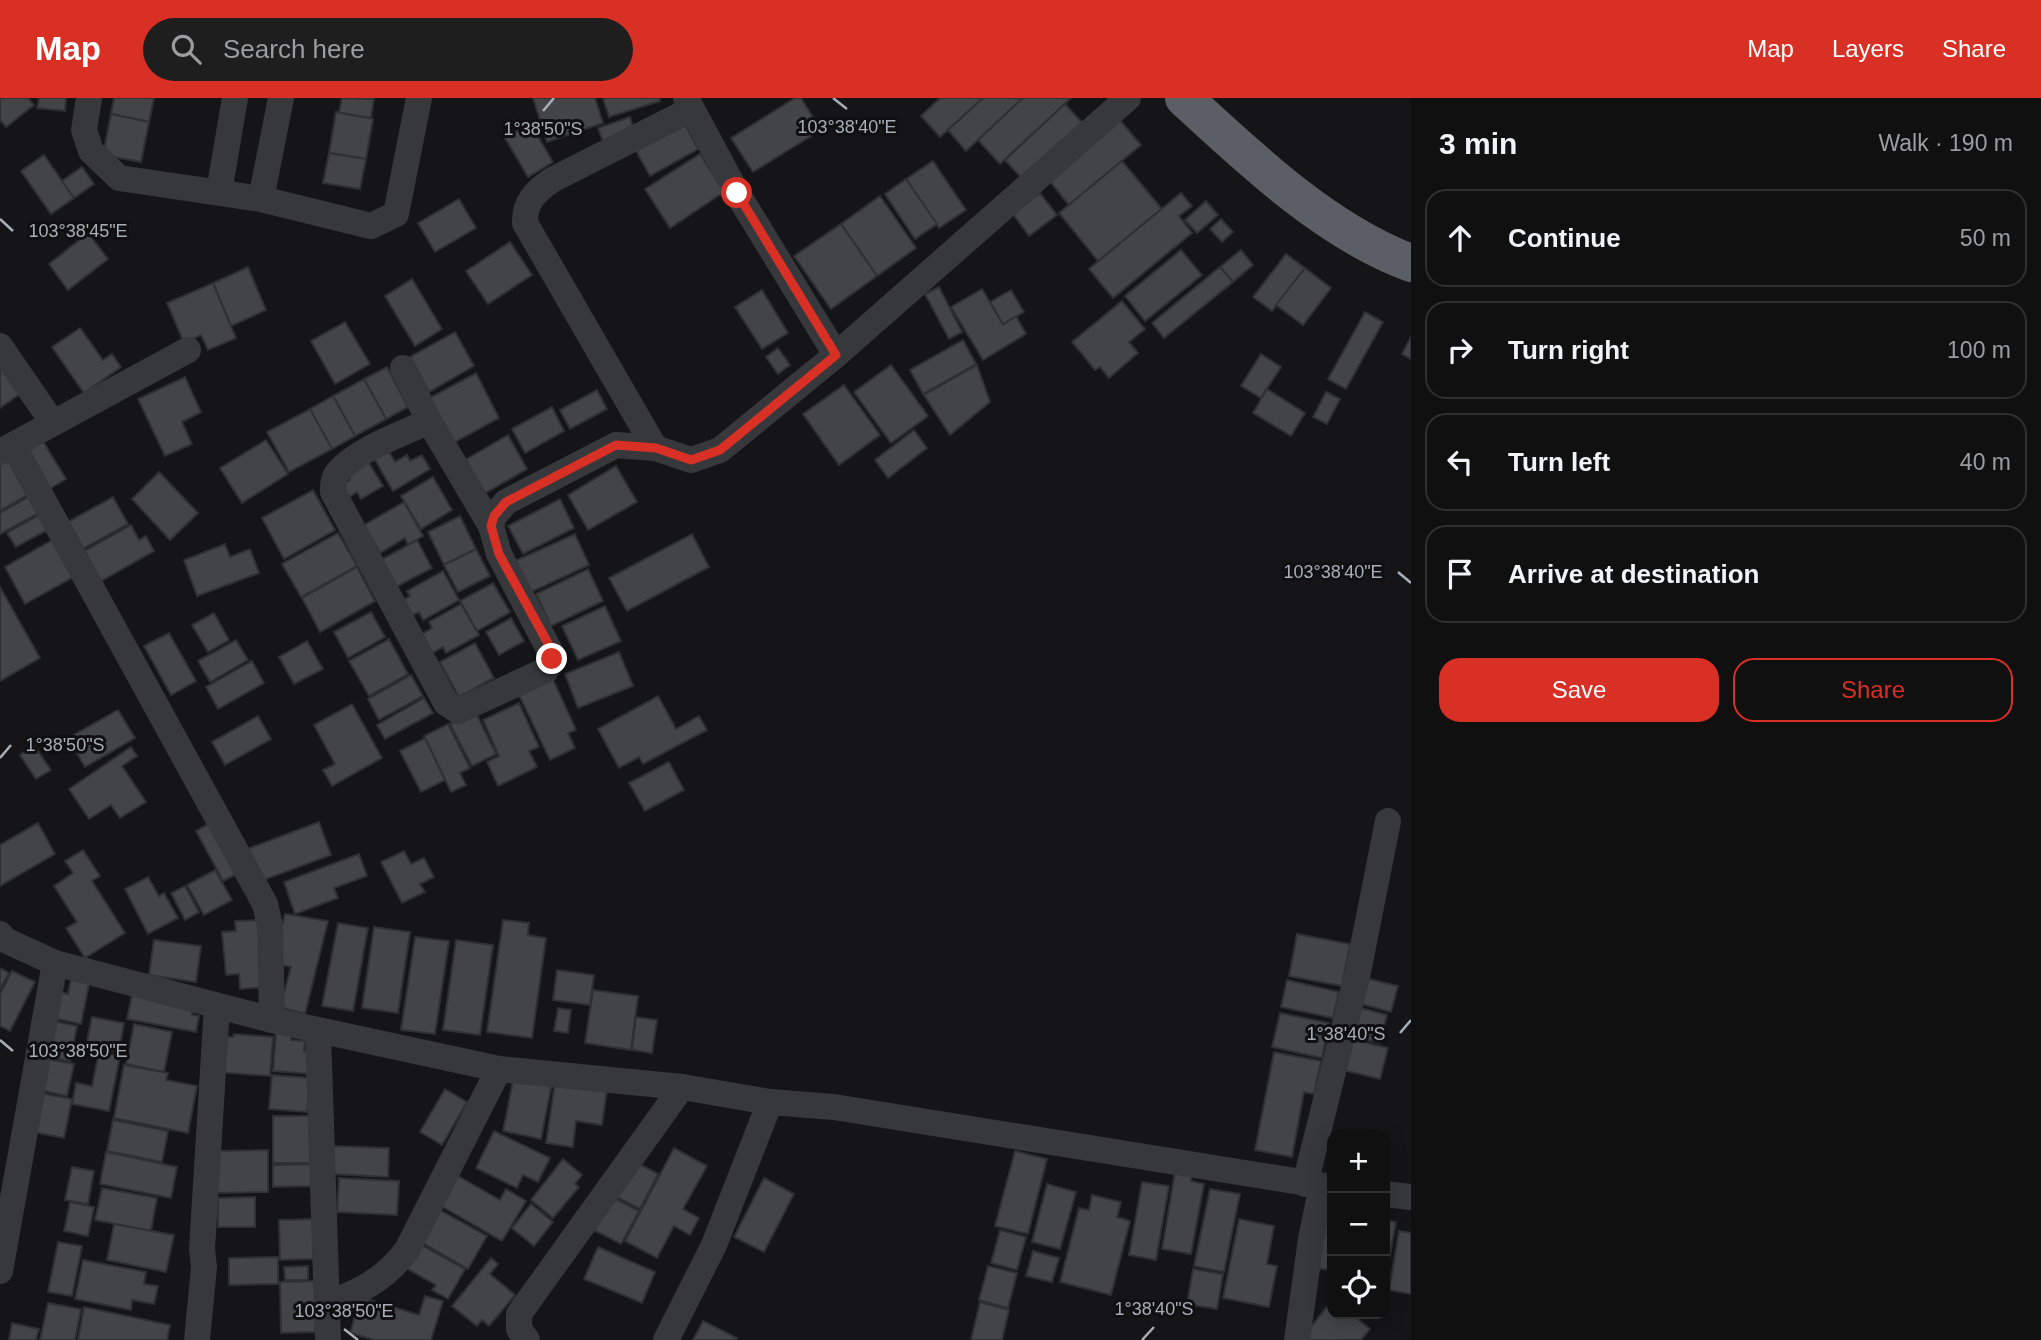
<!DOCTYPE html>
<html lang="en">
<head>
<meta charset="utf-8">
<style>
	:root { --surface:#101011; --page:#1e1e1f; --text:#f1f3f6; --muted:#9c9d9f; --line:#303031; --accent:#d93025 }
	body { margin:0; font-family:Arial,sans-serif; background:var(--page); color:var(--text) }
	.controls { position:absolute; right:21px; bottom:21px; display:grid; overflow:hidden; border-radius:14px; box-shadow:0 4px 18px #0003 }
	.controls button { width:63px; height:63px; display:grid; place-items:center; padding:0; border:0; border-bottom:2px solid var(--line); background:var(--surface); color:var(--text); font:35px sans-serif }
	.stop { position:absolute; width:21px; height:21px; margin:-16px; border:5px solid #d93025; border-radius:50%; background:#fff }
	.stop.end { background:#d93025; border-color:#fff; box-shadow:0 2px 7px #0008 }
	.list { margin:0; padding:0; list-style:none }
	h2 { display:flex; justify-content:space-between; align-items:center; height:91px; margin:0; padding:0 28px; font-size:30px }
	h2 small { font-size:23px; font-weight:400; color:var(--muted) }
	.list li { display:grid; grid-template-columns:46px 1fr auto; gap:21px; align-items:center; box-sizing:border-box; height:98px; margin:0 14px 14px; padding:0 14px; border:2px solid var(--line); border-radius:21px }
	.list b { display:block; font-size:26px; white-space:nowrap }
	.list em { font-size:23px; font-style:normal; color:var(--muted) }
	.actions { display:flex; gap:14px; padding:21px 28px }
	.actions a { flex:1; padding:16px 0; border:2px solid var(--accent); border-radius:21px; text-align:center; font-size:24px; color:var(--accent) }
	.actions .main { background:var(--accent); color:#fff }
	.icon { flex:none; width:38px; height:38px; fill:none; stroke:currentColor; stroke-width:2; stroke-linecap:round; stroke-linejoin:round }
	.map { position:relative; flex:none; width:1411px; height:1242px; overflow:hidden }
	header { display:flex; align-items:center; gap:42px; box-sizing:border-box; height:98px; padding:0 35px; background:var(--accent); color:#fff }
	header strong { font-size:33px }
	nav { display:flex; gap:38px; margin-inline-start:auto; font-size:24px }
	.search { width:490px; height:63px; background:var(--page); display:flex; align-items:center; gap:18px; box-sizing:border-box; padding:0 24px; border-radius:38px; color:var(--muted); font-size:26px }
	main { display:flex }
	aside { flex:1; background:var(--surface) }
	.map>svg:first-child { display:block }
	.building { fill:#424447; stroke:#2f3033; stroke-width:2 }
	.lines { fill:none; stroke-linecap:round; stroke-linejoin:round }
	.minor { stroke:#36383c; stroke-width:26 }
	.trunk { stroke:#5b5e64; stroke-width:38 }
	.route { stroke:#d93025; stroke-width:9 }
	.ticks { fill:none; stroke:#a8aeb7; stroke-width:2.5 }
	.ticks-label { font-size:18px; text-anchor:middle; fill:#a8aeb7; stroke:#101012; stroke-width:6; stroke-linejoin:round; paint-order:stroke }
</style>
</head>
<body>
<header>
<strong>Map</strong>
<div class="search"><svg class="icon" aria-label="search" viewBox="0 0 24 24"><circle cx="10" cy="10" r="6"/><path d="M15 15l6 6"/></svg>Search here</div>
<nav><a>Map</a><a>Layers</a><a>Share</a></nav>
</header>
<main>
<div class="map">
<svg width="1411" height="1242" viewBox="0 0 1411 1242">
	<rect width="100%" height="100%" fill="#151517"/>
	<!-- building -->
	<g class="building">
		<polygon points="0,0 28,0 34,7 6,29 0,22"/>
		<polygon points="39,0 66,0 65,13 37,10"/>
		<polygon points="114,0 154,0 149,24 111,16"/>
		<polygon points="342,0 374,1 371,20 339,15"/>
		<polygon points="533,0 595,0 603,25 547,44"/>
		<polygon points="603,0 659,0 660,3 609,19"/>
		<polygon points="795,0 801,0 821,32 753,74 731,40"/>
		<polygon points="940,0 983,0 940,39 921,18"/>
		<polygon points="983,0 1023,0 966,53 948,32"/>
		<polygon points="1023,0 1071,0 1000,66 978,42"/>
		<polygon points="1065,6 1087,30 1027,86 1005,62"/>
		<polygon points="336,14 373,21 366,61 329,55"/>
		<polygon points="111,16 149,24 141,64 103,57"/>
		<polygon points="630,19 636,39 605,49 598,30"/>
		<polygon points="1119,21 1141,47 1069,107 1047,80"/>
		<polygon points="530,25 553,64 528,79 505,40"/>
		<polygon points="685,26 698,51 650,78 636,53"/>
		<polygon points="329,55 366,61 360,91 323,85"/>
		<polygon points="700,56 724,94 670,130 645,91"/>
		<polygon points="44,57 74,100 51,116 21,73"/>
		<polygon points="933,63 966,112 939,130 906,81"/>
		<polygon points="1122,63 1162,111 1098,163 1059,115"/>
		<polygon points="82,69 94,86 74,100 62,83"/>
		<polygon points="906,81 937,126 915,141 885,96"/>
		<polygon points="1040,95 1057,117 1029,138 1013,116"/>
		<polygon points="1181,95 1192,108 1179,118 1192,135 1113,200 1089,171"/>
		<polygon points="880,98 916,150 877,178 841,126"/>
		<polygon points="459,101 476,130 435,154 418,125"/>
		<polygon points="1206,103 1218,117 1197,135 1185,122"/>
		<polygon points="1221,121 1233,134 1222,144 1210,131"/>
		<polygon points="841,126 877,178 831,211 794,158"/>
		<polygon points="88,135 108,161 68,192 49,166"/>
		<polygon points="510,144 532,177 488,206 466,173"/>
		<polygon points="1181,152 1202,177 1145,223 1125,198"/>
		<polygon points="1241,152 1253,167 1233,184 1220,169"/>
		<polygon points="1286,156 1305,170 1272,213 1253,199"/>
		<polygon points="248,169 266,212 231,228 213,185"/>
		<polygon points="1220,169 1233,184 1164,240 1152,225"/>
		<polygon points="1305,170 1331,190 1303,227 1276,207"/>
		<polygon points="412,181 442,231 415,248 385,198"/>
		<polygon points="213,185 236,240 208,252 201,237 184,245 167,205"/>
		<polygon points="939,189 962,234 949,241 925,196"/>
		<polygon points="982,191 1003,226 1016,218 1026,236 983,262 951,209"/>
		<polygon points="762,192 788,235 762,251 735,209"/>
		<polygon points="1011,192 1024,214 1003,226 990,204"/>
		<polygon points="1122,203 1145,231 1129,244 1138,255 1109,280 1100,269 1095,272 1072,244"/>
		<polygon points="1365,214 1383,224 1346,291 1328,281"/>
		<polygon points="345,224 370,266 335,286 311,243"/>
		<polygon points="80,230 103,262 112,256 121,269 84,295 52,249"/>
		<polygon points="455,234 474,268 429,294 410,259"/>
		<polygon points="1411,239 1411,261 1402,256"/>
		<polygon points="963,242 976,266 923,296 910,272"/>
		<polygon points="778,250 790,267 778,276 766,259"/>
		<polygon points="1261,256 1281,269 1261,300 1241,288"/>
		<polygon points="0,262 23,294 0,310"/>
		<polygon points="891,267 928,318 891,345 854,294"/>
		<polygon points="977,267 990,304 950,337 924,297"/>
		<polygon points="387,269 408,309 386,321 364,281"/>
		<polygon points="476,275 499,320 448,348 424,303"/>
		<polygon points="185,279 201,314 182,324 192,346 165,358 138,301"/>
		<polygon points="364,281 386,321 355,338 333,298"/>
		<polygon points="844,287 880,337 839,367 803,316"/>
		<polygon points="1267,291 1305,315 1291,338 1253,315"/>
		<polygon points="597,292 607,311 570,331 560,312"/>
		<polygon points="1326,294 1340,301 1327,326 1313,319"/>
		<polygon points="333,298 355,338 332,351 310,311"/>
		<polygon points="552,309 564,333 525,355 512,331"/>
		<polygon points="310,311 332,351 289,374 267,334"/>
		<polygon points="914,332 927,350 888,380 875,362"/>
		<polygon points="508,337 527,371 482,397 463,363"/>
		<polygon points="41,340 66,381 46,393 21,352"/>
		<polygon points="266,342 288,376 242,405 220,370"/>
		<polygon points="388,352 395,364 407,357 410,363 422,357 430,371 393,393 374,360"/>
		<polygon points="8,360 29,396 0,413 0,365"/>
		<polygon points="367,362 383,388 361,401 357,394 342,404 335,391 350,382 346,375"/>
		<polygon points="616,368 637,404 588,432 568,397"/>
		<polygon points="159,374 198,415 170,442 132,401"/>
		<polygon points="433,379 452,412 421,431 401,398"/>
		<polygon points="313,392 335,432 284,461 262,420"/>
		<polygon points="30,398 39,415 0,436 0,415"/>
		<polygon points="113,399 128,426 81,452 66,425"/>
		<polygon points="560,401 574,430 523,456 508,428"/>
		<polygon points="404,404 423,438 408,447 405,440 380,455 364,427"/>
		<polygon points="41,416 49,431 16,449 7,435"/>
		<polygon points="460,418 476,451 444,467 428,434"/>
		<polygon points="131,427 139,442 146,438 154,453 96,486 79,456"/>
		<polygon points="338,435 357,468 301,499 282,466"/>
		<polygon points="575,436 589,467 529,495 515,463"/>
		<polygon points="692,436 709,469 627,513 609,480"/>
		<polygon points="54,441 75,478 25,506 5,469"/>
		<polygon points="417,442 432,470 392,491 377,464"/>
		<polygon points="225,446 230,459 250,451 259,475 197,498 184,462"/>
		<polygon points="476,451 490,478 458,494 444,467"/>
		<polygon points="357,469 375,503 320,534 302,500"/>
		<polygon points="588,471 603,503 551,528 536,496"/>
		<polygon points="443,473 459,502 423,522 419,514 409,519 401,503 410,498 407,493"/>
		<polygon points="493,485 510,514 477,533 460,503"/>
		<polygon points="0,489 40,560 0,583"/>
		<polygon points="461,506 479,537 446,555 443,549 432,555 422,536 432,530 429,524"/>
		<polygon points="605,508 621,543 578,562 562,528"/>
		<polygon points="371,514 385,539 348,560 334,534"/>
		<polygon points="214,515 229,542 208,554 192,527"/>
		<polygon points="511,520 524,543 499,557 486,534"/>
		<polygon points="169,535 196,583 171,597 144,548"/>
		<polygon points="389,541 408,576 369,598 349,563"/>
		<polygon points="236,542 248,562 210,584 198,563"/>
		<polygon points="307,543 323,571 294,586 279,559"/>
		<polygon points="475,545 494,580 459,599 440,564"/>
		<polygon points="619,554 633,588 578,610 565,576"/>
		<polygon points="252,563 264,585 218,611 206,589"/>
		<polygon points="411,577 423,598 379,622 368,601"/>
		<polygon points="552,579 576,632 568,635 575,650 550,662 518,595"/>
		<polygon points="658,598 676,631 699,618 707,632 643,666 639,659 619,670 598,631"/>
		<polygon points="424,600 433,615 385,641 377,627"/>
		<polygon points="519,605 539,649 529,653 537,669 498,688 487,664 499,658 483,622"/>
		<polygon points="352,606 382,660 332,688 323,672 335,666 314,627"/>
		<polygon points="118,612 135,640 85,669 68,640"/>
		<polygon points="475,613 496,656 472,668 450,626"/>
		<polygon points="258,618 271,641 225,667 212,644"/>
		<polygon points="448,626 470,670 460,675 466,687 451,694 424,638"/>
		<polygon points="425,640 445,682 421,694 400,653"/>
		<polygon points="34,647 51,672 36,681 20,657"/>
		<polygon points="131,649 137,658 122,668 146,704 120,720 111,707 89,721 69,691"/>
		<polygon points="669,664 684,692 645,713 629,685"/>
		<polygon points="216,722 243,773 223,783 196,733"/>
		<polygon points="319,724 331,757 258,784 247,751"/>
		<polygon points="38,725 55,756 0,788 0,747"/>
		<polygon points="83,752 100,778 92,783 125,835 85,860 66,830 77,824 54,788 73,775 65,763"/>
		<polygon points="404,753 411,766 424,760 434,779 420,786 425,794 402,805 381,764"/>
		<polygon points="359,756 367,778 334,790 338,800 295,816 284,784"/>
		<polygon points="215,772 232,802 204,817 187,787"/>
		<polygon points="148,779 159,798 164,795 178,820 148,836 125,791"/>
		<polygon points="185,788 199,814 185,822 171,795"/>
		<polygon points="285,816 328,823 305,916 280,909 291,869 273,865"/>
		<polygon points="261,822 266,889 240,891 239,876 226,877 222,834 236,833 235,823"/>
		<polygon points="503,822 529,825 528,837 546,840 532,940 487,934"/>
		<polygon points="338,825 368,830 353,913 322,908"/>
		<polygon points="374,829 410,834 398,915 362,910"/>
		<polygon points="1297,836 1350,846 1342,888 1289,878"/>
		<polygon points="415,839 449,843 435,936 401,932"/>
		<polygon points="154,842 201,848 196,884 149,877"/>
		<polygon points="456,842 493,847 480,937 443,932"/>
		<polygon points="0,870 9,875 0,891"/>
		<polygon points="557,872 594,877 590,907 553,902"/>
		<polygon points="12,873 35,884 10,933 0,928 0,896"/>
		<polygon points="72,877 90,881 81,926 49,919 55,893 68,896"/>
		<polygon points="1361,879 1398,888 1391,914 1355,904"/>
		<polygon points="1287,882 1339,894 1333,920 1281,909"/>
		<polygon points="133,892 194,904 192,917 199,918 196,934 127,921"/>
		<polygon points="593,892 638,898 631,952 585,945"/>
		<polygon points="1357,909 1387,917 1380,945 1350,938"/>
		<polygon points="558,910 571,912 568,935 554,933"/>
		<polygon points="1280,915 1329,925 1322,960 1272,949"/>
		<polygon points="92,919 124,925 119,954 86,948"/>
		<polygon points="636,919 657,922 652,955 632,952"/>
		<polygon points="49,922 77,928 70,963 41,958"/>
		<polygon points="134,926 172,934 164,974 126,966"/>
		<polygon points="276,935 291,937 291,942 305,943 304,953 313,954 311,976 273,973"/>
		<polygon points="234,936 273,939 270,978 216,974 219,938 233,939"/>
		<polygon points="1346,940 1388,950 1380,981 1339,971"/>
		<polygon points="99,954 120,958 109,1013 72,1006 76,985 92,988"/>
		<polygon points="1274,954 1321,963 1314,996 1304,994 1292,1059 1255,1052"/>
		<polygon points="46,961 74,966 67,998 40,992"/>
		<polygon points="124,967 168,975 166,982 197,988 188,1035 114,1020"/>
		<polygon points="272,977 310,980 307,1014 269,1011"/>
		<polygon points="514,978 552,985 541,1041 503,1033"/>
		<polygon points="555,984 607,991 602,1027 576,1023 573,1049 546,1045"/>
		<polygon points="445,991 467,1004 442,1047 420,1034"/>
		<polygon points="40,995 72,1001 64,1040 33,1034"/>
		<rect x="273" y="1018" width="37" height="47"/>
		<polygon points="113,1022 168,1033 162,1064 107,1053"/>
		<polygon points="494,1033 550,1060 538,1084 523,1077 517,1090 476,1070"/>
		<polygon points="332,1048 389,1050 388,1079 331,1076"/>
		<polygon points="674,1050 707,1068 683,1111 699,1120 690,1137 674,1128 657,1160 625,1143"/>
		<polygon points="268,1052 268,1094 212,1095 212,1053"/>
		<polygon points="1015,1053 1047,1061 1028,1136 995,1128"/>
		<polygon points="106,1054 177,1069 171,1100 100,1086"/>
		<polygon points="563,1061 582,1077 575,1086 579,1089 553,1120 531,1102"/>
		<polygon points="632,1062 658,1076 640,1111 613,1097"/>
		<polygon points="312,1066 312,1088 273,1089 273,1067"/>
		<polygon points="72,1069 94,1073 88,1106 65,1102"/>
		<polygon points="1175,1074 1192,1077 1191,1083 1204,1086 1191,1156 1162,1151"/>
		<polygon points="458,1078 500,1102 506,1091 526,1103 502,1143 441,1108"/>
		<polygon points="339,1080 399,1083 397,1117 337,1114"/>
		<polygon points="764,1080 794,1096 764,1154 734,1139"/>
		<polygon points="1142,1084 1169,1088 1156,1162 1129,1157"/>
		<polygon points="1047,1086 1076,1094 1060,1151 1032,1144"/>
		<polygon points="102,1090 157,1100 151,1133 95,1122"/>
		<polygon points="1210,1091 1240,1096 1224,1174 1194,1168"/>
		<polygon points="1092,1097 1121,1104 1117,1119 1130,1123 1111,1197 1060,1184 1079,1110 1089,1112"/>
		<polygon points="255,1099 255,1129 218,1129 218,1100"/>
		<polygon points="612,1099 639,1113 621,1146 594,1132"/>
		<polygon points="70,1104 94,1109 88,1138 64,1133"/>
		<polygon points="531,1106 553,1124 534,1148 512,1130"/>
		<polygon points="1329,1107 1332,1107 1332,1173 1317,1170"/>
		<polygon points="440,1112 487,1138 468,1171 421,1144"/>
		<polygon points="313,1121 313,1161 280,1162 279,1122"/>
		<polygon points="1239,1121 1274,1128 1267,1166 1277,1168 1269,1209 1223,1200"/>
		<polygon points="1385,1122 1396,1124 1385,1186"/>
		<polygon points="114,1126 174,1137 166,1174 107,1162"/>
		<polygon points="1000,1132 1026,1139 1017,1172 991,1165"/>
		<polygon points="1399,1133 1411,1135 1411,1196 1389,1192"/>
		<polygon points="58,1144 82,1148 72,1198 48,1194"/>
		<polygon points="418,1145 465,1171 448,1201 432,1192 436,1187 404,1169"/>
		<polygon points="598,1149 655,1174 642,1205 584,1181"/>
		<polygon points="1033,1153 1059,1160 1052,1184 1026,1178"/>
		<polygon points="278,1159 278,1186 229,1187 229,1160"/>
		<polygon points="491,1160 498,1166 490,1176 515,1197 489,1228 482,1222 477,1228 452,1208"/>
		<polygon points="83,1162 146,1174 144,1186 158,1188 154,1206 132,1202 131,1212 75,1201"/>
		<polygon points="308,1168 308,1182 285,1182 284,1169"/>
		<polygon points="988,1168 1017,1175 1008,1210 979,1202"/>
		<polygon points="1193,1171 1223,1176 1217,1211 1187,1206"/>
		<polygon points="315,1183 315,1234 281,1235 280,1184"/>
		<polygon points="425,1198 443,1203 431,1242 375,1242 350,1235 361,1199 419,1217"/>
		<polygon points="1332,1202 1332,1216 1352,1216 1370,1231 1361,1242 1301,1242"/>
		<polygon points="980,1204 1009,1212 1002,1242 971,1242"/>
		<polygon points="48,1205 81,1211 75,1242 40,1242"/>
		<polygon points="84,1209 170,1227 167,1242 78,1242"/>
		<polygon points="703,1223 737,1240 735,1242 693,1242"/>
		<polygon points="12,1225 39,1231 36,1242 9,1242"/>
	</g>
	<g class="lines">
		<!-- minor -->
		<g class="minor">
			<polyline points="89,0 84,32 91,53 119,80 261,101 371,128 396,116 419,0"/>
			<polyline points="686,0 737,95 836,257"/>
			<polyline points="219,94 235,0"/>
			<polyline points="261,101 281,0"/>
			<polyline points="0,248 53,325"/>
			<path d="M403,270L429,323L491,428L499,456L552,557L546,572L458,613L446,605L333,394C333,387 333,380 338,374C359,350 401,337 429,323"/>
			<polyline points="13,347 265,806 270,828 272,922"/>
			<path d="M655,350L525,125C524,104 536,93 552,82L690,12"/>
			<polyline points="0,354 188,252"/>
			<polyline points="491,428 494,418 506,404 616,347 655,350 691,362 720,352 836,257 1128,0"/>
			<polyline points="0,836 5,842 55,865 272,922 499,971 682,989 770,1004 834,1009 1332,1089"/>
			<polyline points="318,934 328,1242"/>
			<polyline points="1305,1086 1358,874 1388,723"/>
			<polyline points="1385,1096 1411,1099"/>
			<polyline points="0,1173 55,865"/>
			<path d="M326,1207C360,1193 385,1182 407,1152L499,971"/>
			<polyline points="197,1242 204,1169 202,1151 217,908"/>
			<polyline points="527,1242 519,1231 519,1216 682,989"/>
			<polyline points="666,1242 714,1147 770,1004"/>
			<polyline points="1297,1242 1311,1141 1322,1088"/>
		</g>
		<!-- trunk -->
		<path class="trunk" d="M1184,0C1250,61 1327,134 1411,165"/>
	</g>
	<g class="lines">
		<!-- route -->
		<polyline class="route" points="552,561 550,549 499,456 491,428 494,418 506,404 616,347 656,350 691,362 720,352 836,257 737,95"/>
	</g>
	<!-- ticks -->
	<path class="ticks" d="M833,0L847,11M543,13L554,0M0,121L13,133M1398,474L1411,485M0,660L11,647M1400,935L1411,922M0,942L13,953M344,1231L358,1242M1142,1242L1154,1229"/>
	<g class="ticks-label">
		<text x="847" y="35">103°38'40"E</text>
		<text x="543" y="37">1°38'50"S</text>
		<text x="78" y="139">103°38'45"E</text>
		<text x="1333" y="480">103°38'40"E</text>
		<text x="65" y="653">1°38'50"S</text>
		<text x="1346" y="942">1°38'40"S</text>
		<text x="78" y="959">103°38'50"E</text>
		<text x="1154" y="1217">1°38'40"S</text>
		<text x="344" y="1219">103°38'50"E</text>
	</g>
</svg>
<div class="controls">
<button>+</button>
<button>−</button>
<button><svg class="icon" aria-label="locate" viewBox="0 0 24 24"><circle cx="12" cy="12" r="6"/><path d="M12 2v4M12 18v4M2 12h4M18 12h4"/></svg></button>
</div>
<div class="stop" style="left:737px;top:95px"></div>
<div class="stop end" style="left:552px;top:561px"></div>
</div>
<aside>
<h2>3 min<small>Walk · 190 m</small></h2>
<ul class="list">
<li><svg class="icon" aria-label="ahead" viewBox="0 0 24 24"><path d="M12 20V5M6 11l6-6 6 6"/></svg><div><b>Continue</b></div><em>50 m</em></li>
<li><svg class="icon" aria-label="right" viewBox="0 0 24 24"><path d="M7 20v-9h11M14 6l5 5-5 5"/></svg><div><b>Turn right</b></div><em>100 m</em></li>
<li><svg class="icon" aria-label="left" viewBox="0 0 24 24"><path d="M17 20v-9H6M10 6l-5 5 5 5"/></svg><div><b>Turn left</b></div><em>40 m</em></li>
<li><svg class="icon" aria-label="arrive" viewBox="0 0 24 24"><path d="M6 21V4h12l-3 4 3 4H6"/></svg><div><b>Arrive at destination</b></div></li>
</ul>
<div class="actions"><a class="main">Save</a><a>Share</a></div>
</aside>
</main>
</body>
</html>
